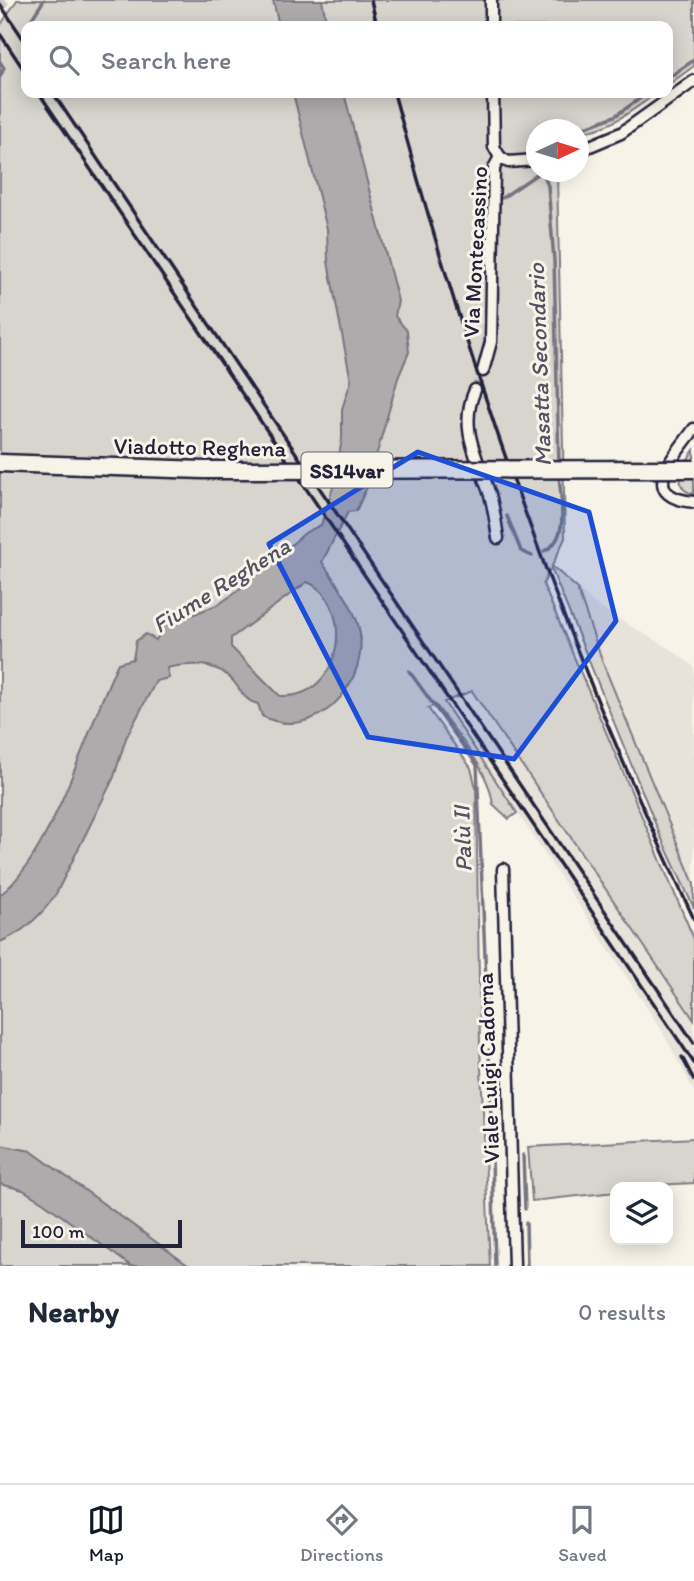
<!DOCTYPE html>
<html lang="en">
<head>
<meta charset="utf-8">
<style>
	:root { --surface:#fff; --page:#f6f6f7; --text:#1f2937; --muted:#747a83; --line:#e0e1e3; --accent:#111827 }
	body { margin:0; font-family:Itim,sans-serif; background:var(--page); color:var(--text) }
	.controls { position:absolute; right:21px; bottom:21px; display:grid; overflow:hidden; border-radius:14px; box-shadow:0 4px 18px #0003 }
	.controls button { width:63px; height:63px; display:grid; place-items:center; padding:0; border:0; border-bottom:2px solid var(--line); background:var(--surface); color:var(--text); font:35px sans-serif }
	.compass { position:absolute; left:526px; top:119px; width:63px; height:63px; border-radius:50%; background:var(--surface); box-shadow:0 4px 18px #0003; rotate:86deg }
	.scale { position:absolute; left:21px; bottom:18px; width:161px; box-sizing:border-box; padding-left:7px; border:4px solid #22223b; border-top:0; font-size:19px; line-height:24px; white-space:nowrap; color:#22223b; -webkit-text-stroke:5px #f7f3e8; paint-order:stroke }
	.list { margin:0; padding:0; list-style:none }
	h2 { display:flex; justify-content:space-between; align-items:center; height:91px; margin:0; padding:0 28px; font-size:30px }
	h2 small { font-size:23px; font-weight:400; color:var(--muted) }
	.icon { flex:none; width:38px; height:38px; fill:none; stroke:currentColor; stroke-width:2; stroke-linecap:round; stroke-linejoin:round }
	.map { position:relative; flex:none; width:694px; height:1266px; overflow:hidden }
	.search { position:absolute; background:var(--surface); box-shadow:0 4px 18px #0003; left:21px; right:21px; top:21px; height:77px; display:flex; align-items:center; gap:18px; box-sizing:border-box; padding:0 24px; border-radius:14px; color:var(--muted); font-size:26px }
	.sheet { height:217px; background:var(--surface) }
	nav { display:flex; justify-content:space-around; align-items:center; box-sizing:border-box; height:98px; border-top:2px solid var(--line); background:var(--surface); font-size:19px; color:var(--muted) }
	nav a { display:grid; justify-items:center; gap:4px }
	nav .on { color:var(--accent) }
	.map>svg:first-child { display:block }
	.built { fill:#e7e3db }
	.green { fill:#d8d5cf; stroke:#7d7c85; stroke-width:2 }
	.water { fill:#aeabad; stroke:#76747f; stroke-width:2; fill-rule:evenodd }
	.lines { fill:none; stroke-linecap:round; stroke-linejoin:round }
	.stream { stroke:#76747f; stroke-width:3.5 }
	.minor-tunnel { stroke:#ccc9c5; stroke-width:10; stroke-dasharray:10 5; stroke-linecap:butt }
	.tertiary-tunnel { stroke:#ccc9c5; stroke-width:12; stroke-dasharray:12 6; stroke-linecap:butt }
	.minor-casing { stroke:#22223b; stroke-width:15 }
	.minor { stroke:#f7f3e8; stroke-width:10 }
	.rail { stroke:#22223b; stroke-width:3.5 }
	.trunk-bridge-casing { stroke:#22223b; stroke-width:21; stroke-linecap:butt }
	.trunk-bridge { stroke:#f7f3e8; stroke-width:16 }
	.marked { fill:#1d4ed8; fill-opacity:0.2; stroke:#1d4ed8; stroke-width:5; stroke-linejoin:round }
	.labels { text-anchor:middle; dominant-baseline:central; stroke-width:6; stroke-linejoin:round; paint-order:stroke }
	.shield { fill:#f7f3e8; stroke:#62616f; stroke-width:2 }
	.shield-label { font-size:21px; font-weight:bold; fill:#22223b }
	.street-label { font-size:23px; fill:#22223b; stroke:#f7f3e8 }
	.water-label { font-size:24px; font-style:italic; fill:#535263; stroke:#f7f3e8 }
</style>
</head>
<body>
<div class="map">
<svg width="694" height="1266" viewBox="0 0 694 1266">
	<rect width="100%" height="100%" fill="#f7f3e8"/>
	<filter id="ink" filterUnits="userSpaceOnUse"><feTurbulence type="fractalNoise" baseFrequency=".0143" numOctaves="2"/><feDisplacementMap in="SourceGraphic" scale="14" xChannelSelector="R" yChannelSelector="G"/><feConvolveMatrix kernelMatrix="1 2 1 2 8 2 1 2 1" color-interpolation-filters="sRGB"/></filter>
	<g filter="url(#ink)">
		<!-- built -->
		<g class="built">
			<polygon points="371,542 694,1020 694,1091 661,1029 339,544"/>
			<polygon points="577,588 599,607 675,652 694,667 694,884 604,666"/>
		</g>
		<!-- green -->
		<g class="green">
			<path d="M17,0H694V66L668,85V26H26V93H657C636,107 606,133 579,131C568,131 550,130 536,130V172H557L565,538L552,566L577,588L604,666L694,884V908L660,835L551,568L543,584L694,939V1020L472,691L444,702L517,813L509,819L493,804C488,767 457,735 436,705L428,708L471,768L476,788L480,1046L490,1266H0V26Z"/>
			<path d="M694,450V494C669,489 685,462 694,450Z"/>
			<polygon points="694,1138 694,1183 615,1187 615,1192 532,1201 528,1147"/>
		</g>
		<!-- water -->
		<g class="water">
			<polygon points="273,0 322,0 327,26 279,26"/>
			<path d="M293,93H344L398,301L395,316L407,331L409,352L398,378L368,485L356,511L348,512L322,562C336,583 357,609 360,634C367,687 314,743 262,716L258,704C245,701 242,692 234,682C217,661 191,663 167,668L169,678L156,681L126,738L114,777L56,894C42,915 24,932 0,942V895C53,854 88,725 118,663L133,659L136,641L146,634L156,640L164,626L219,604L232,595L306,532L321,525L334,484L342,439V409L351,381L328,262L327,229ZM307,582C355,601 345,700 280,696L231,647V638Z"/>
			<polygon points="0,1145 31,1151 189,1266 131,1266 44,1203 23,1190 0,1184"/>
		</g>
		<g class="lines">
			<!-- stream -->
			<g class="stream">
				<polyline points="27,26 44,0"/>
				<polyline points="0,62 4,68 0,77"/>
				<polyline points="668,78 694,60"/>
				<polyline points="578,130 615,116 648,93"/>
				<polyline points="534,145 536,143"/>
				<polyline points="543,172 548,186 554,260 559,466"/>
				<polyline points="502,198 540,172"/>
				<polyline points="507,516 521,551 532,556"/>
				<path d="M544,551C571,539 560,498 559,474"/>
				<polyline points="409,671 477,765 488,1028"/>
				<polyline points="489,1050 495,1266"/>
				<polyline points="523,1155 525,1209"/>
				<polyline points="526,1223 527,1266"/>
			</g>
			<!-- minor-tunnel -->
			<polyline class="minor-tunnel" points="475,390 483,371"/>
			<!-- tertiary-tunnel -->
			<polyline class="tertiary-tunnel" points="0,6 4,0"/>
			<defs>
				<g id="minor">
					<polyline points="491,0 491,26"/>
					<polyline points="493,93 494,147 500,157"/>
					<polyline points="578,151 621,133 694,81"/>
					<polyline points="500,157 508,162 536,160"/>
					<polyline points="483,371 491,342 494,168 500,157"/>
					<path d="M475,390C458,428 478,459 490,495C494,509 496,524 498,538"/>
					<path d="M694,429C675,456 635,496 694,502"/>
					<polyline points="503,869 514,1266"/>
				</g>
			</defs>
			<!-- minor casing -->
			<use href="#minor" class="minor-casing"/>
			<!-- minor -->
			<use href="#minor" class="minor"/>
			<!-- rail -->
			<g class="rail">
				<polyline points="371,0 377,26"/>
				<polyline points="0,4 26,43"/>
				<polyline points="0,34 26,73"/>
				<polyline points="39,93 694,1063"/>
				<polyline points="53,93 694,1043"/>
				<path d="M394,93C470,376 568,654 694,919"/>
				<polyline points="682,1057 694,1080"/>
			</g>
			<defs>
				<polyline id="trunk-bridge" points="0,463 203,470 694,469"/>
			</defs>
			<!-- trunk-bridge casing -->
			<use href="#trunk-bridge" class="trunk-bridge-casing"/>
			<!-- trunk-bridge -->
			<use href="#trunk-bridge" class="trunk-bridge"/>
		</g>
	</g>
	<!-- marked area -->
	<path class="marked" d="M418,452L589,512L616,621L514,759L368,737L269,544Z"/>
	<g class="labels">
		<!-- shield labels -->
		<rect class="shield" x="301.5" y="452.5" width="91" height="35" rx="5"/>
		<g class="shield-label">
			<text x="347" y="470">SS14var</text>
		</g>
		<!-- street labels -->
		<g class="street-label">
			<text transform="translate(475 252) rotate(-87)">Via Montecassino</text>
			<text transform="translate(200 447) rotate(1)">Viadotto Reghena</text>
			<text transform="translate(488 1068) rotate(-92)">Viale Luigi Cadorna</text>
		</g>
		<!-- water labels -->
		<g class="water-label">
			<text transform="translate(539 365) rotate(-92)">Masatta Secondario</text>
			<text transform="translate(221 585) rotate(-32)">Fiume Reghena</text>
			<text transform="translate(462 839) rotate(-92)">Palù II</text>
		</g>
	</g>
</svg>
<div class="controls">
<button><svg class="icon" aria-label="layers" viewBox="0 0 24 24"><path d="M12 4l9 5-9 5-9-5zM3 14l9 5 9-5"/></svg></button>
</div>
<svg class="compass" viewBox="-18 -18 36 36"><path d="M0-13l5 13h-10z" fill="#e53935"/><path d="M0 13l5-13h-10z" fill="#747a83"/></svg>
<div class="scale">100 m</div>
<div class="search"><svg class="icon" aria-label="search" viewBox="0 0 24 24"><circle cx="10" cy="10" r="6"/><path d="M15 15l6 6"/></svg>Search here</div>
</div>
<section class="sheet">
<h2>Nearby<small>0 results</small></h2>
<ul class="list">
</ul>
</section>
<nav>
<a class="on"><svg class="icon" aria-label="map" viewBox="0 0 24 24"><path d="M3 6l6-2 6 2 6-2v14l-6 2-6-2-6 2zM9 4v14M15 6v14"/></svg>Map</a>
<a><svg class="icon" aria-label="directions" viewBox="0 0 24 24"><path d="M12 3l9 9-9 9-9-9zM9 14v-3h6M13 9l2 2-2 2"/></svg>Directions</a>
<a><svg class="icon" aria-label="saved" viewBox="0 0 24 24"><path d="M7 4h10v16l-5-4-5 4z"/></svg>Saved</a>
</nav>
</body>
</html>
